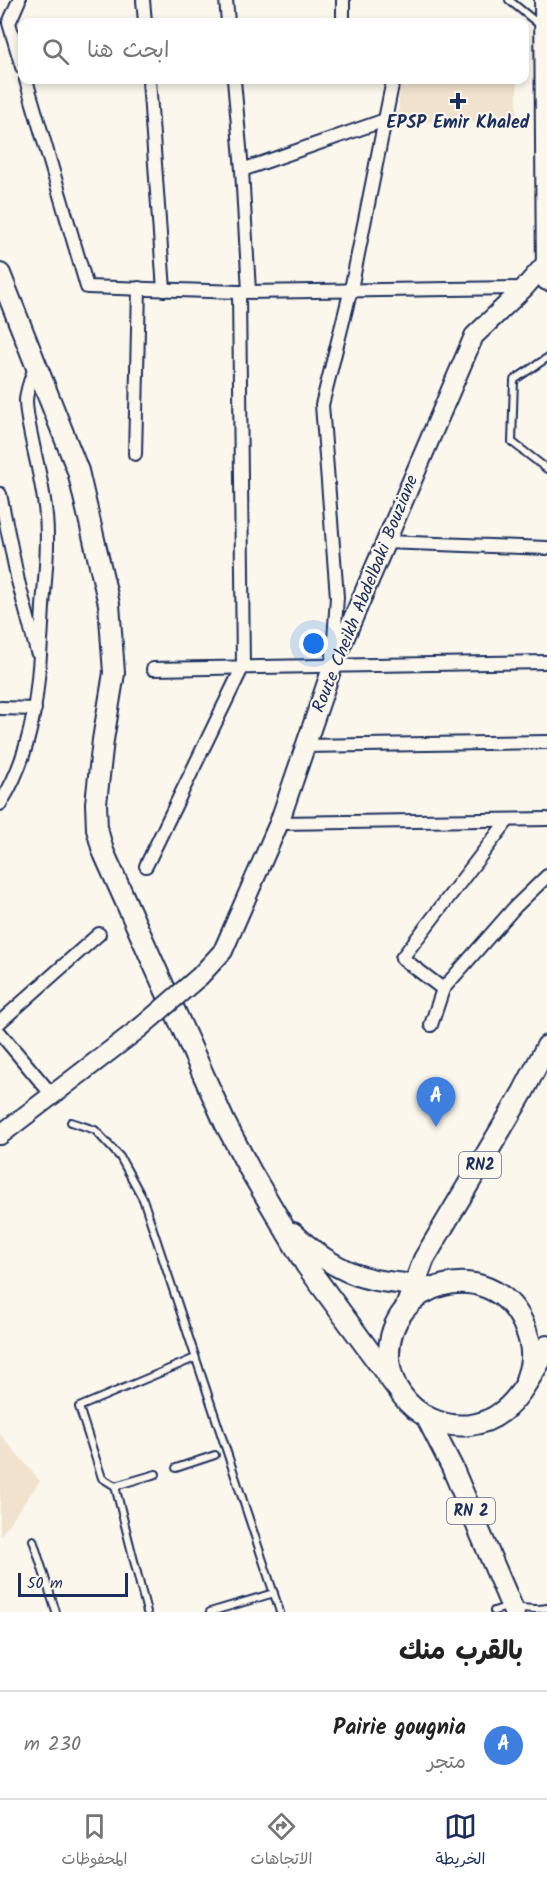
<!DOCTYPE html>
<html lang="ar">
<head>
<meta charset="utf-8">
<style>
	:root { --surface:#fff; --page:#f6f6f6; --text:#222; --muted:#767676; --line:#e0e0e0; --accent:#1b2f5e }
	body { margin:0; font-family:Kalam,"Playpen Sans Arabic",sans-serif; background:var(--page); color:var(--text); direction:rtl }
	.scale { position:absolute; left:18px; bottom:15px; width:110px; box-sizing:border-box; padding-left:6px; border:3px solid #1b2f5e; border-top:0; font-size:16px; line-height:21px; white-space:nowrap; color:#1b2f5e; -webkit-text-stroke:4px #fbf7ec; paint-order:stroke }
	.you { position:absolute; left:314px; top:644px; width:21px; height:21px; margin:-15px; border:4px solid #fff; border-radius:50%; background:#1a73e8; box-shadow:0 0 0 9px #1a73e833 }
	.badge { display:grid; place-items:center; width:39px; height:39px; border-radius:50%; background:var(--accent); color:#fff; font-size:20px; font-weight:700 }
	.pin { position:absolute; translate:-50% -50px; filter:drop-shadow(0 2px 3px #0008) }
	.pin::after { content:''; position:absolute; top:32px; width:21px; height:18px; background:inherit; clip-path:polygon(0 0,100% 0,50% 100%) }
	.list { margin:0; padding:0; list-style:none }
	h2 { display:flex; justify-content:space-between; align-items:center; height:78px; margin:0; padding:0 24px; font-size:26px }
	h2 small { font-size:20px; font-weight:400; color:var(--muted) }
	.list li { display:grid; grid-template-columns:39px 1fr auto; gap:18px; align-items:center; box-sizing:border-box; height:108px; padding:0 24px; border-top:2px solid var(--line) }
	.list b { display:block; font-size:22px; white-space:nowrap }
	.list p { margin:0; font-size:20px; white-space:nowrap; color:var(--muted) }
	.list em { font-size:20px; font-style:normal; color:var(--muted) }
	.icon { flex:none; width:33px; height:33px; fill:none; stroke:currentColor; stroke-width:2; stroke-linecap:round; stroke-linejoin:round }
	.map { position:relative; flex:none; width:547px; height:1612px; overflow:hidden; direction:ltr }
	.search { position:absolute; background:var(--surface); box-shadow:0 3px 9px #0003; left:18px; right:18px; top:18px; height:66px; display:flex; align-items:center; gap:15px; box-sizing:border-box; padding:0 21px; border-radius:12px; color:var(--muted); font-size:22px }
	.sheet { height:186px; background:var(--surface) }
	nav { display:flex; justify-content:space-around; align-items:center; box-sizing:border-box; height:84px; border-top:2px solid var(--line); background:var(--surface); font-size:16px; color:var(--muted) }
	nav a { display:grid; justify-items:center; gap:3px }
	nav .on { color:var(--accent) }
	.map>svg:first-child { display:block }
	.built { fill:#f1e2cf }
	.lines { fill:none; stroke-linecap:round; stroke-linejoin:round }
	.lane-casing { stroke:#1b2f5e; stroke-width:10 }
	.street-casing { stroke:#1b2f5e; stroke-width:16 }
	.secondary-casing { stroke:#1b2f5e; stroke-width:22 }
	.primary-casing { stroke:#1b2f5e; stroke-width:24 }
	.lane { stroke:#fbf7ec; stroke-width:6 }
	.street { stroke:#fbf7ec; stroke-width:12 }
	.secondary { stroke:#fbf7ec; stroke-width:18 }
	.primary { stroke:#fbf7ec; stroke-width:20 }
	.secondary-bridge-casing { stroke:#1b2f5e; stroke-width:22; stroke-linecap:butt }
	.secondary-bridge { stroke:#fbf7ec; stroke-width:18 }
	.poi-dot { fill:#1b2f5e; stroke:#fbf7ec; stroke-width:2 }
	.labels { text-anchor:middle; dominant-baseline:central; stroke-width:4.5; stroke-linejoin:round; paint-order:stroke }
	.shield { fill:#fbf7ec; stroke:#5e6b89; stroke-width:1.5 }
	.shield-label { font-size:16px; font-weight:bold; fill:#1b2f5e }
	.poi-label { font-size:18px; font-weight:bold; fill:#1b2f5e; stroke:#fbf7ec }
	.street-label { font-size:18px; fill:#1b2f5e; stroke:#fbf7ec }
</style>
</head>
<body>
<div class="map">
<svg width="547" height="1612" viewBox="0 0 547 1612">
	<rect width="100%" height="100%" fill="#fbf7ec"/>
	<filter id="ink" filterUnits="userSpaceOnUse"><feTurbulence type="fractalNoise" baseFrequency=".0167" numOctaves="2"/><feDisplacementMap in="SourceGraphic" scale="12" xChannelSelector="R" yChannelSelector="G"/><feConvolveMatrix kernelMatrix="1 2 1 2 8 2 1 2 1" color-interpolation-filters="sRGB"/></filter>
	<g filter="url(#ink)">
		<!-- built -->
		<g class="built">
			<polygon points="400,80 517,80 517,122 398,122"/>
			<polygon points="0,1434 40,1481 0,1536"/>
		</g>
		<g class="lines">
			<defs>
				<g id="lane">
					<polyline points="509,0 541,26"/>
					<polyline points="547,358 514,380 512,442 547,469"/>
					<polyline points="71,1122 95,1130 120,1157 143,1199 280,1612"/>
					<polyline points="176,1468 215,1455"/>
					<polyline points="115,1486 156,1474"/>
					<polyline points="33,1540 56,1612"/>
					<path d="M494,1611C514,1603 528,1612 547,1608"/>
					<polyline points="147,1612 115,1486 102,1478 79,1407 195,1358"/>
					<polyline points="210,1612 274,1593"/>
				</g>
				<g id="street">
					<polyline points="19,0 9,23 22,67"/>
					<polyline points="143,0 145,22"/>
					<polyline points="226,0 228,22"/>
					<polyline points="343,22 343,0"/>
					<polyline points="26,80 87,287 239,292 524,288"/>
					<polyline points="149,80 164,290"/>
					<polyline points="234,80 242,170 249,291"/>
					<polyline points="242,170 385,120"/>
					<polyline points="135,454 139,288"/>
					<polyline points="0,494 18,581 37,652"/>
					<polyline points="385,542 547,548"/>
					<polyline points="333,655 337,597 322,405 351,289 393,80"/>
					<polyline points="153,669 547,662"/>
					<polyline points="0,708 35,709"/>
					<polyline points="305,746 547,742"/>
					<path d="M0,804C38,745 39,675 43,607C45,577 49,546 46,516C44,492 38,468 33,445C30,430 26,415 26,400C27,387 32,376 36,365"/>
					<polyline points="279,823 547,819"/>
					<polyline points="146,866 243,666 239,292"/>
					<polyline points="443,989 402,958 508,820"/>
					<polyline points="0,1022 99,934"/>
					<polyline points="431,1025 443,989 515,907 547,876"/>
					<polyline points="0,1033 52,1095"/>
				</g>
				<g id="secondary">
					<polyline points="200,976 223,951 279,823 333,665 474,336 524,288 547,262"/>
					<polyline points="0,1135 141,1027"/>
				</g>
				<g id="primary">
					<polyline points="545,0 547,280"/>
					<polyline points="0,274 78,471 109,604 114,673 103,740 96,803 97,829 103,851 225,1123 250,1170 306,1265 396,1387"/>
					<path d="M293,1233C316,1255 343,1274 375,1280C392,1283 410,1284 427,1287"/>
					<polyline points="406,1307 424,1259 523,1092 547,1046"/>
					<path d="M526,1380C528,1373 531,1366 531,1358C532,1346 528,1334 523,1323C490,1253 386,1281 389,1358C391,1414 460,1446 503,1411C522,1396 533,1371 546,1352L547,1346"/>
					<polyline points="427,1418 452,1467 514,1612"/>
				</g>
			</defs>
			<!-- lane casing -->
			<use href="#lane" class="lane-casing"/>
			<!-- street casing -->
			<use href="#street" class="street-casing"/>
			<!-- secondary casing -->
			<use href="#secondary" class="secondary-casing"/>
			<!-- primary casing -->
			<use href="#primary" class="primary-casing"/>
			<!-- lane -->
			<use href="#lane" class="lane"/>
			<!-- street -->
			<use href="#street" class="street"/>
			<!-- secondary -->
			<use href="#secondary" class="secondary"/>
			<!-- primary -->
			<use href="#primary" class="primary"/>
			<defs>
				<polyline id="secondary-bridge" points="141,1027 200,976"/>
			</defs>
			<!-- secondary-bridge casing -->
			<use href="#secondary-bridge" class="secondary-bridge-casing"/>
			<!-- secondary-bridge -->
			<use href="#secondary-bridge" class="secondary-bridge"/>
		</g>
	</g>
	<!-- markers -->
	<path class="poi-dot" d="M455 92h6v6h6v6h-6v6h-6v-6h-6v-6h6z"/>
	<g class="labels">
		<!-- shield labels -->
		<g class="shield">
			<rect x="459" y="1152" width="42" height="26" rx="4.5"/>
			<rect x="447" y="1498" width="48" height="26" rx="4.5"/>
		</g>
		<g class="shield-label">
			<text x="480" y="1165">RN2</text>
			<text x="471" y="1511">RN 2</text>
		</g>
		<!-- poi labels -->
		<g class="poi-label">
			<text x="458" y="123">EPSP Emir Khaled</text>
		</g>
		<!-- street labels -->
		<g class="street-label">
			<text transform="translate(366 594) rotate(-68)">Route Cheikh Abdelbaki Bouziane</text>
		</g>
	</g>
</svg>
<div class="scale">50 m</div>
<div class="you"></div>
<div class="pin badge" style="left:436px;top:1127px;background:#3f7fe0">A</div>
<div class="search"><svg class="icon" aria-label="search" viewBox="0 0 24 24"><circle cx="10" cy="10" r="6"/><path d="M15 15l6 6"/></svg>ابحث هنا</div>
</div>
<section class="sheet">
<h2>بالقرب منك<small></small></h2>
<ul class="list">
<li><span class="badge" style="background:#3f7fe0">A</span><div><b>Pairie gougnia</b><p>متجر</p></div><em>230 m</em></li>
</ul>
</section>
<nav>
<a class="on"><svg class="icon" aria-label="map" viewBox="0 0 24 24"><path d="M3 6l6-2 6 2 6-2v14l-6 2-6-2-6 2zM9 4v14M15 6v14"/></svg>الخريطة</a>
<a><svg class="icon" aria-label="directions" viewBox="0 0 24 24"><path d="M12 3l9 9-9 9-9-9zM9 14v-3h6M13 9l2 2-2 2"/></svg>الاتجاهات</a>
<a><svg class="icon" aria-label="saved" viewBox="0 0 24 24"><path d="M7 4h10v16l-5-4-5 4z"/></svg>المحفوظات</a>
</nav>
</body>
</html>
